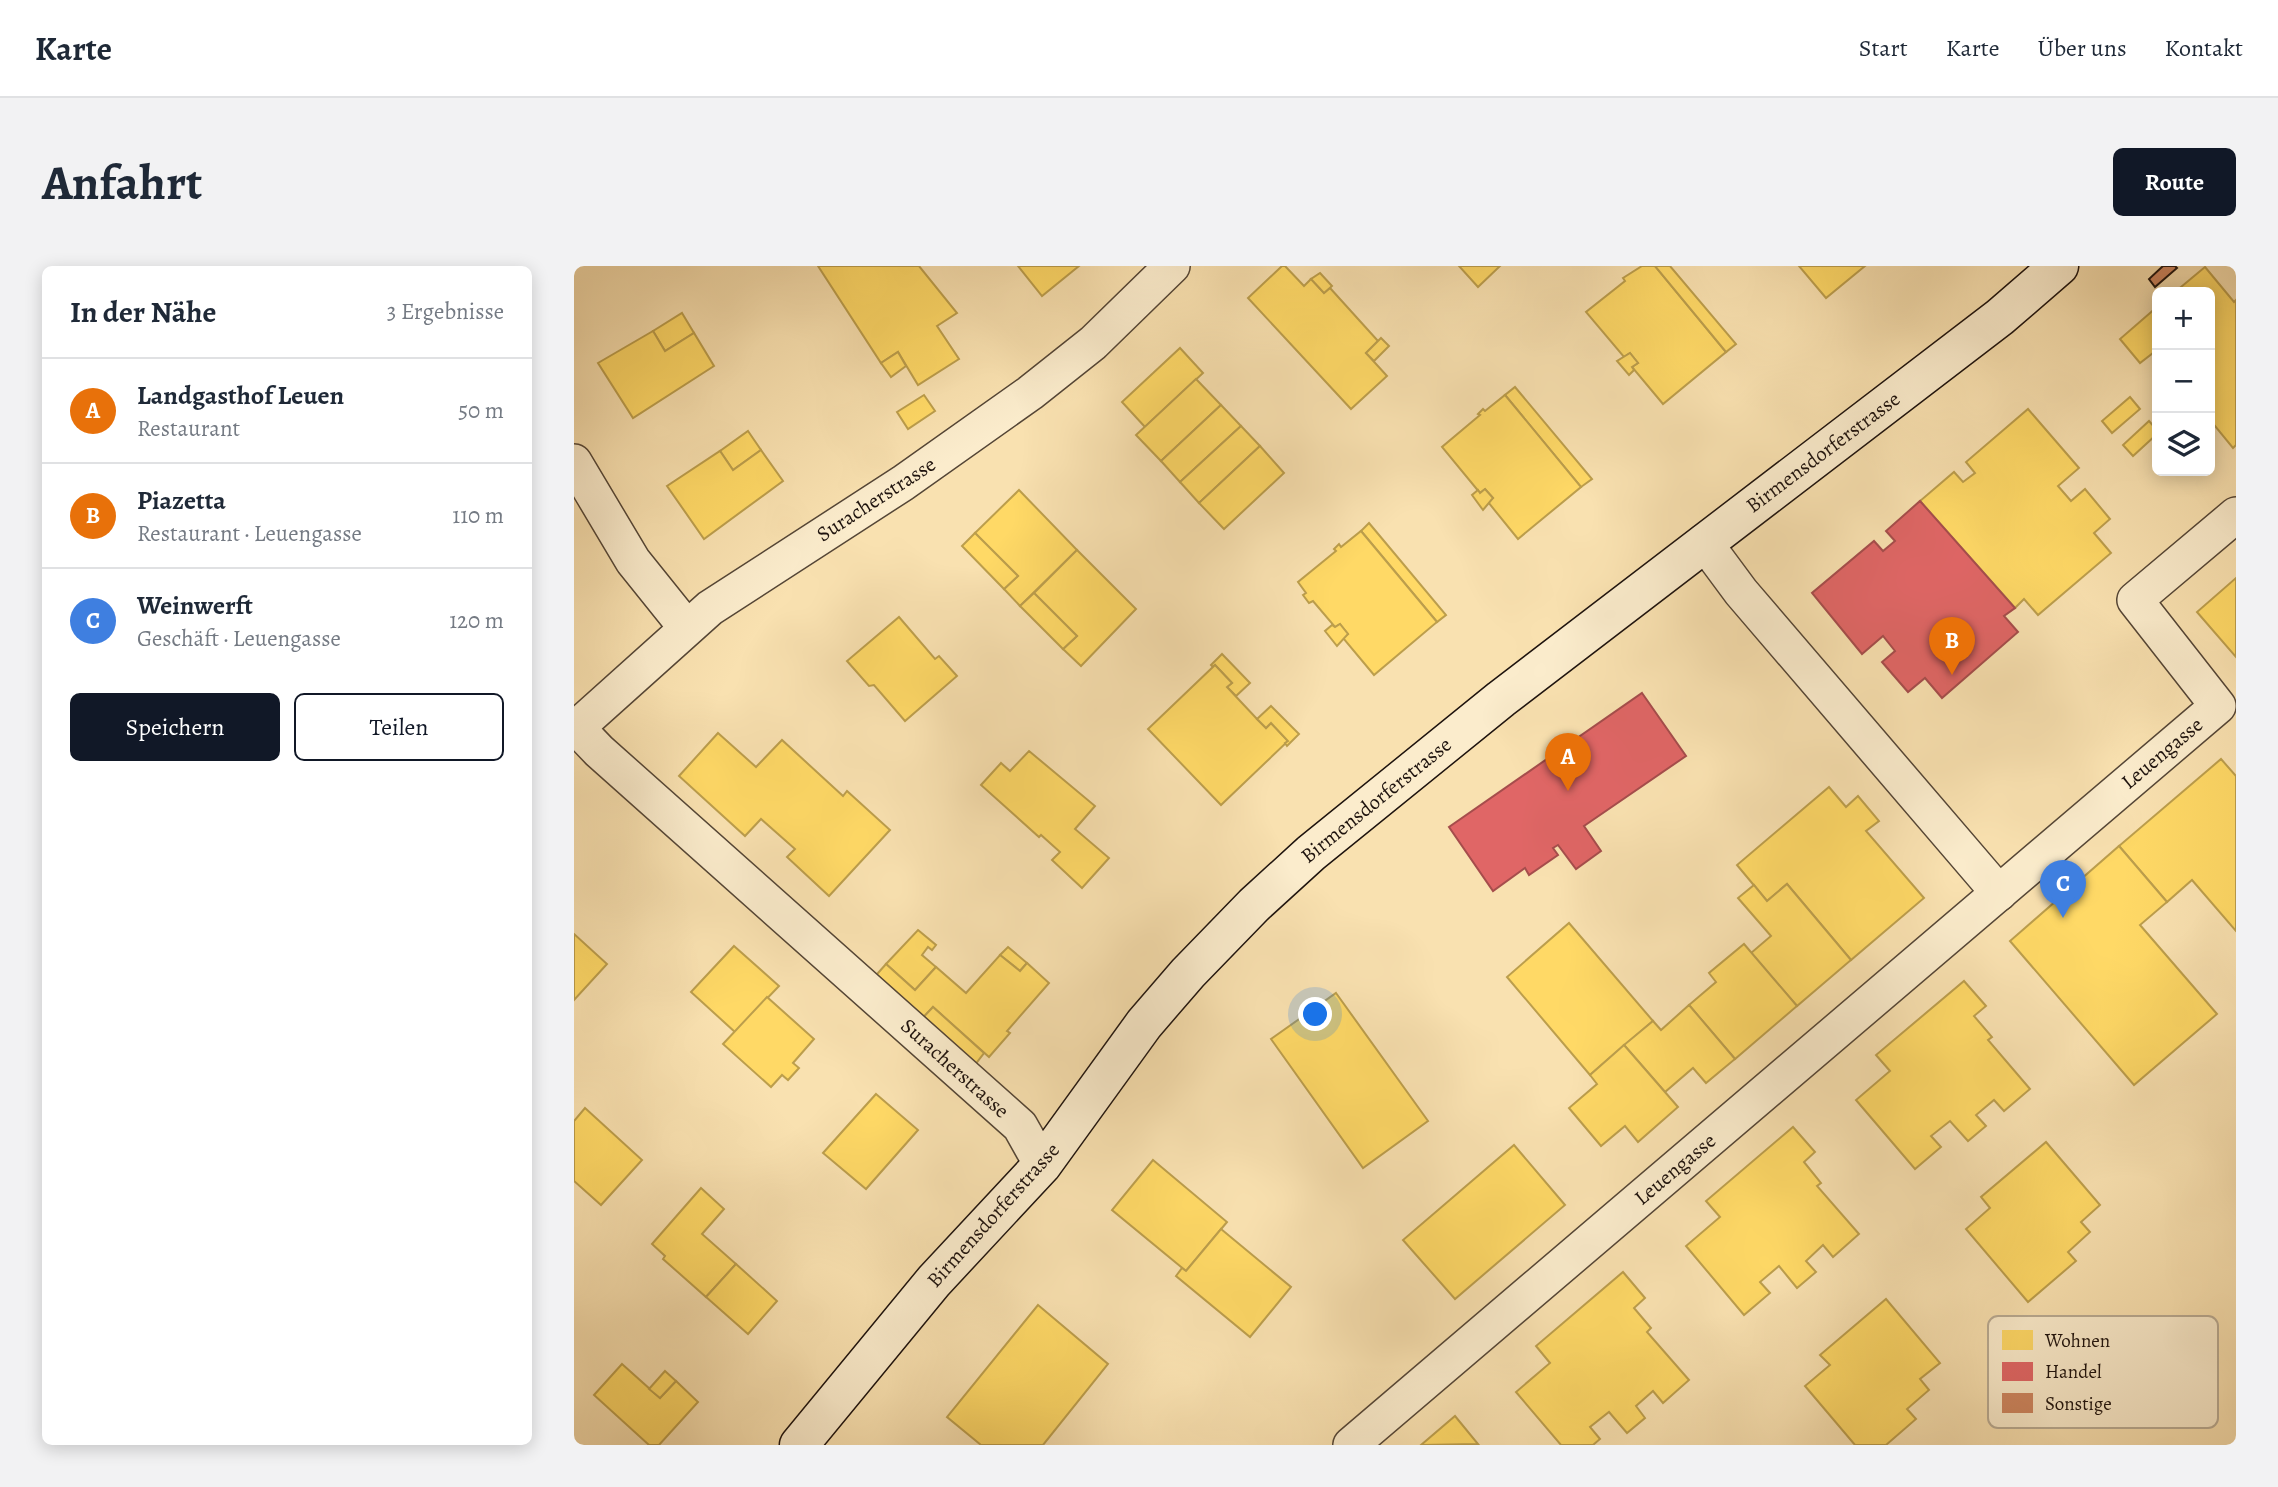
<!DOCTYPE html>
<html lang="de">
<head>
<meta charset="utf-8">
<style>
	:root { --surface:#fff; --page:#f2f2f3; --text:#1f2937; --muted:#747a83; --line:#e0e1e3; --accent:#111827 }
	body { margin:0; font-family:Alegreya,serif; background:var(--page); color:var(--text) }
	.controls { position:absolute; right:21px; top:21px; display:grid; overflow:hidden; border-radius:10px; box-shadow:0 4px 18px #0003 }
	.controls button { width:63px; height:63px; display:grid; place-items:center; padding:0; border:0; border-bottom:2px solid var(--line); background:var(--surface); color:var(--text); font:35px sans-serif }
	.you { position:absolute; left:742px; top:749px; width:24px; height:24px; margin:-18px; border:5px solid #fff; border-radius:50%; background:#1a73e8; box-shadow:0 0 0 10px #1a73e833 }
	.badge { display:grid; place-items:center; width:46px; height:46px; border-radius:50%; background:var(--accent); color:#fff; font-size:23px; font-weight:700 }
	.pin { position:absolute; translate:-50% -58px; filter:drop-shadow(0 2px 4px #0008) }
	.pin::after { content:''; position:absolute; top:37px; width:24px; height:21px; background:inherit; clip-path:polygon(0 0,100% 0,50% 100%) }
	.list { margin:0; padding:0; list-style:none }
	h2 { display:flex; justify-content:space-between; align-items:center; height:91px; margin:0; padding:0 28px; font-size:30px }
	h2 small { font-size:23px; font-weight:400; color:var(--muted) }
	.list li { display:grid; grid-template-columns:46px 1fr auto; gap:21px; align-items:center; box-sizing:border-box; height:105px; padding:0 28px; border-top:2px solid var(--line) }
	.list b { display:block; font-size:26px; white-space:nowrap }
	.list p { margin:0; font-size:23px; white-space:nowrap; color:var(--muted) }
	.list em { font-size:23px; font-style:normal; color:var(--muted) }
	.actions { display:flex; gap:14px; padding:21px 28px }
	.actions a { flex:1; padding:16px 0; border:2px solid var(--accent); border-radius:10px; text-align:center; font-size:24px; color:var(--accent) }
	.actions .main { background:var(--accent); color:#fff }
	.icon { flex:none; width:38px; height:38px; fill:none; stroke:currentColor; stroke-width:2; stroke-linecap:round; stroke-linejoin:round }
	.map { position:relative; flex:none; width:1662px; height:1179px; overflow:hidden; border-radius:10px }
	header { display:flex; align-items:center; gap:42px; box-sizing:border-box; height:98px; padding:0 35px; background:var(--surface); border-bottom:2px solid var(--line) }
	header strong { font-size:33px }
	nav { display:flex; gap:38px; margin-inline-start:auto; font-size:24px }
	.intro { display:flex; align-items:center; justify-content:space-between; box-sizing:border-box; height:168px; padding:0 42px }
	h1 { margin:0; font-size:49px }
	.button { padding:18px 32px; border-radius:10px; background:var(--accent); color:#fff; font-size:24px; font-weight:700 }
	main { display:flex; gap:42px; padding:0 42px }
	aside { flex:1; background:var(--surface); border-radius:10px; box-shadow:0 4px 18px #0003 }
	.map>svg:first-child { display:block }
	.homes { fill:#ffd966; stroke:#bc9e4c; stroke-width:2 }
	.shops { fill:#e06666; stroke:#a64d4c; stroke-width:2 }
	.building { fill:#ce8660; stroke:#1e130e; stroke-width:2 }
	.lines { fill:none; stroke-linecap:round; stroke-linejoin:round }
	.street-casing { stroke:#554636; stroke-width:38 }
	.secondary-casing { stroke:#1e130e; stroke-width:41 }
	.street { stroke:#fbeccc; stroke-width:35 }
	.secondary { stroke:#fbeccc; stroke-width:38 }
	.labels { text-anchor:middle; dominant-baseline:central; stroke-width:7; stroke-linejoin:round; paint-order:stroke }
	.street-label { font-size:21px; fill:#1e130e; stroke:#fbeccc }
	.key { fill:#fbeccc; stroke:#b9ab93; stroke-width:2 }
	.key-label { font-size:19px; fill:#1e130e }
</style>
</head>
<body>
<header>
<strong>Karte</strong>
<nav><a>Start</a><a>Karte</a><a>Über uns</a><a>Kontakt</a></nav>
</header>
<div class="intro"><h1>Anfahrt</h1><a class="button">Route</a></div>
<main>
<aside>
<h2>In der Nähe<small>3 Ergebnisse</small></h2>
<ul class="list">
<li><span class="badge" style="background:#e8710a">A</span><div><b>Landgasthof Leuen</b><p>Restaurant</p></div><em>50 m</em></li>
<li><span class="badge" style="background:#e8710a">B</span><div><b>Piazetta</b><p>Restaurant · Leuengasse</p></div><em>110 m</em></li>
<li><span class="badge" style="background:#3f7fe0">C</span><div><b>Weinwerft</b><p>Geschäft · Leuengasse</p></div><em>120 m</em></li>
</ul>
<div class="actions"><a class="main">Speichern</a><a>Teilen</a></div>
</aside>
<div class="map">
<svg width="1662" height="1179" viewBox="0 0 1662 1179">
	<rect width="100%" height="100%" fill="#f9e1b0"/>
	<filter id="stains"><feTurbulence type="fractalNoise" baseFrequency=".00286" numOctaves="4"/><feColorMatrix values="0 0 0 0 .2 0 0 0 0 .09 0 0 0 0 .02 0 0 0 .5 -.17"/></filter>
	<radialGradient id="worn" r=".72"><stop offset=".6" stop-color="#630" stop-opacity="0"/><stop offset="1" stop-color="#630" stop-opacity=".3"/></radialGradient>
	<!-- homes -->
	<g class="homes">
		<polygon points="244,0 345,0 383,47 363,60 385,93 344,119 324,86 307,97"/>
		<polygon points="444,0 505,0 468,30"/>
		<polygon points="708,0 711,0 730,20 737,13 750,27 756,22 804,75 792,87 813,110 777,143 674,32"/>
		<polygon points="885,0 926,0 904,21"/>
		<polygon points="1068,0 1081,0 1152,86 1089,138 1058,101 1064,97 1056,87 1050,91 1012,46 1051,15 1049,12"/>
		<polygon points="1081,0 1096,0 1162,78 1152,86"/>
		<polygon points="1225,0 1291,0 1252,32"/>
		<polygon points="1631,1 1660,36 1662,34 1662,179 1659,182 1636,154 1636,26 1601,26"/>
		<polygon points="746,7 758,20 750,27 737,13"/>
		<polygon points="1583,41 1583,93 1579,87 1566,97 1546,73"/>
		<polygon points="108,47 120,67 91,85 79,65"/>
		<polygon points="79,65 91,85 120,67 140,100 59,152 24,97"/>
		<polygon points="807,72 815,80 800,95 792,87"/>
		<polygon points="606,82 629,107 571,161 548,136"/>
		<polygon points="324,86 332,100 317,111 307,97"/>
		<polygon points="1056,87 1064,97 1058,101 1060,104 1055,109 1043,95"/>
		<polygon points="622,113 647,139 587,195 562,169"/>
		<polygon points="941,121 1018,213 1007,221 931,129"/>
		<polygon points="350,129 361,145 334,163 323,146"/>
		<polygon points="931,129 1007,221 944,273 914,236 919,232 911,223 906,227 868,181 906,149 904,148 909,143 911,145"/>
		<polygon points="1556,131 1566,143 1538,167 1528,155"/>
		<polygon points="647,139 667,160 606,216 587,195"/>
		<polygon points="1454,143 1505,202 1484,220 1497,235 1511,223 1536,253 1520,267 1537,287 1464,349 1450,333 1441,342 1346,235 1380,206 1389,216 1401,207 1392,196"/>
		<polygon points="1575,155 1583,164 1583,168 1559,190 1549,179"/>
		<polygon points="667,160 686,180 625,237 606,216"/>
		<polygon points="174,165 187,184 159,204 146,185"/>
		<polygon points="686,180 710,207 650,263 625,237"/>
		<polygon points="187,184 209,215 130,273 93,220 146,185 159,204"/>
		<polygon points="911,223 919,232 909,244 898,229 904,224 906,227"/>
		<polygon points="445,224 503,284 446,340 430,323 444,310 401,267"/>
		<polygon points="795,257 872,349 863,356 787,265"/>
		<polygon points="787,265 863,356 800,409 769,372 774,368 766,358 761,361 739,335 735,337 729,329 732,327 724,316 762,285 760,283 765,278 767,281"/>
		<polygon points="401,267 444,310 430,323 388,280"/>
		<polygon points="503,284 562,343 507,400 489,383 503,370 460,327"/>
		<polygon points="1662,312 1662,391 1623,346"/>
		<polygon points="460,327 503,370 489,383 446,340"/>
		<polygon points="325,351 361,393 365,390 383,410 331,455 300,419 295,420 273,395"/>
		<polygon points="766,358 774,368 763,380 751,365 758,359 761,361"/>
		<polygon points="648,388 676,417 662,430 653,421 658,417 641,399 639,401 637,399"/>
		<polygon points="641,399 658,417 653,421 683,453 692,462 697,457 714,475 647,539 574,463"/>
		<polygon points="697,440 725,468 713,480 711,477 714,475 697,457 692,462 683,453"/>
		<polygon points="144,467 182,501 208,474 269,530 273,525 316,564 255,630 213,591 221,583 187,553 171,570 105,510"/>
		<polygon points="455,485 521,540 501,563 535,592 508,622 478,594 486,586 467,569 465,571 407,519 427,497 436,505"/>
		<polygon points="1647,493 1662,510 1662,665 1618,614 1593,636 1545,580"/>
		<polygon points="1255,521 1272,541 1284,530 1305,555 1292,565 1350,632 1277,694 1213,618 1193,635 1163,599"/>
		<polygon points="1545,580 1593,636 1566,659 1643,748 1560,819 1436,675"/>
		<polygon points="1213,618 1277,694 1223,740 1177,687 1197,670 1164,632 1180,619 1193,635"/>
		<polygon points="995,657 1079,755 1016,809 933,711"/>
		<polygon points="344,664 362,679 358,684 354,681 348,689 362,701 341,724 312,698"/>
		<polygon points="0,668 33,698 0,734"/>
		<polygon points="1170,678 1223,740 1161,793 1115,739 1142,716 1135,707"/>
		<polygon points="160,680 205,720 161,766 117,726"/>
		<polygon points="434,681 453,697 446,705 426,689"/>
		<polygon points="426,689 446,705 453,697 475,717 433,765 436,767 415,791 359,741 344,757 297,715 312,698 341,724 362,701 392,727"/>
		<polygon points="1390,715 1412,740 1400,750 1418,771 1414,774 1456,823 1430,845 1420,834 1402,849 1412,860 1394,875 1376,855 1357,870 1367,881 1341,903 1282,834 1316,805 1302,789"/>
		<polygon points="762,727 854,855 789,902 697,773"/>
		<polygon points="193,731 240,773 219,797 225,802 214,814 208,809 197,821 149,778"/>
		<polygon points="1115,739 1161,793 1132,817 1119,802 1091,826 1050,779 1079,755 1087,764"/>
		<polygon points="359,741 410,787 397,804 344,757"/>
		<polygon points="1050,779 1104,841 1064,876 1051,860 1027,880 995,842 1023,818 1016,809"/>
		<polygon points="302,828 344,864 292,923 249,887"/>
		<polygon points="11,842 68,894 27,939 0,915 0,855"/>
		<polygon points="1219,861 1241,886 1230,896 1247,917 1243,920 1285,968 1259,991 1249,979 1232,995 1242,1006 1223,1022 1205,1000 1186,1016 1196,1027 1170,1049 1112,980 1146,951 1132,935"/>
		<polygon points="1472,876 1526,939 1507,956 1516,966 1494,986 1502,995 1454,1036 1392,963 1416,942 1407,931"/>
		<polygon points="940,879 991,939 881,1033 829,974"/>
		<polygon points="579,894 653,956 612,1005 538,944"/>
		<polygon points="127,922 150,943 128,968 162,998 132,1031 89,993 91,990 78,978"/>
		<polygon points="647,963 717,1021 676,1071 602,1010 608,1002 612,1005"/>
		<polygon points="162,998 203,1035 174,1068 132,1031"/>
		<polygon points="1049,1006 1071,1032 1060,1042 1077,1062 1073,1066 1115,1114 1089,1137 1079,1125 1062,1140 1071,1152 1053,1167 1035,1146 1016,1161 1026,1173 1019,1179 987,1179 942,1126 976,1097 962,1080"/>
		<polygon points="1312,1033 1366,1097 1346,1113 1355,1124 1333,1143 1342,1153 1312,1179 1281,1179 1231,1120 1256,1099 1246,1089"/>
		<polygon points="464,1039 534,1098 469,1179 407,1179 373,1151"/>
		<polygon points="48,1098 86,1132 102,1115 124,1136 85,1179 75,1179 20,1129"/>
		<polygon points="91,1105 102,1115 86,1132 75,1123"/>
		<polygon points="881,1150 904,1178 847,1179"/>
	</g>
	<!-- shops -->
	<g class="shops">
		<polygon points="1346,235 1441,342 1430,350 1444,366 1368,432 1351,412 1334,426 1308,396 1321,385 1309,370 1288,388 1238,327 1300,275 1309,285 1321,275 1312,265"/>
		<polygon points="1068,427 1112,490 1010,560 1027,585 1002,603 984,579 979,582 984,589 955,609 951,602 919,625 875,561"/>
	</g>
	<!-- building -->
	<polygon class="building" points="1589,0 1601,0 1603,2 1581,21 1575,13"/>
	<g class="lines">
		<defs>
			<g id="street">
				<polyline points="0,196 59,295 112,361"/>
				<polyline points="1130,276 1167,326 1425,627"/>
				<polyline points="2,461 25,485 446,860 468,899"/>
				<polyline points="0,464 136,342 329,217 456,127 519,77 598,0"/>
				<polyline points="777,1179 1644,440 1561,334 1662,249"/>
			</g>
			<polyline id="secondary" points="225,1179 360,1015 468,899 570,758 614,707 680,639 737,587 927,433 1426,51 1485,0"/>
		</defs>
		<!-- street casing -->
		<use href="#street" class="street-casing"/>
		<!-- secondary casing -->
		<use href="#secondary" class="secondary-casing"/>
		<!-- street -->
		<use href="#street" class="street"/>
		<!-- secondary -->
		<use href="#secondary" class="secondary"/>
	</g>
	<g class="labels">
		<!-- street labels -->
		<g class="street-label">
			<text transform="translate(1249 186) rotate(-37)">Birmensdorferstrasse</text>
			<text transform="translate(302 233) rotate(-33)">Suracherstrasse</text>
			<text transform="translate(1588 487) rotate(-40)">Leuengasse</text>
			<text transform="translate(802 534) rotate(-39)">Birmensdorferstrasse</text>
			<text transform="translate(381 802) rotate(42)">Suracherstrasse</text>
			<text transform="translate(1101 903) rotate(-40)">Leuengasse</text>
			<text transform="translate(419 949) rotate(-48)">Birmensdorferstrasse</text>
		</g>
	</g>
	<!-- legend -->
	<rect x="1414" y="1050" width="230" height="112" rx="10" class="key"/>
	<rect x="1428" y="1064" width="31" height="20" fill="#ffd966"/>
	<rect x="1428" y="1096" width="31" height="19" fill="#e06666"/>
	<rect x="1428" y="1127" width="31" height="20" fill="#ce8660"/>
	<g class="key-label">
		<text x="1471" y="1081">Wohnen</text>
		<text x="1471" y="1112">Handel</text>
		<text x="1471" y="1144">Sonstige</text>
	</g>
	<rect width="100%" height="100%" filter="url(#stains)"/>
	<rect width="100%" height="100%" fill="url(#worn)"/>
</svg>
<div class="controls">
<button>+</button>
<button>−</button>
<button><svg class="icon" aria-label="layers" viewBox="0 0 24 24"><path d="M12 4l9 5-9 5-9-5zM3 14l9 5 9-5"/></svg></button>
</div>
<div class="you"></div>
<div class="pin badge" style="left:994px;top:525px;background:#e8710a">A</div>
<div class="pin badge" style="left:1378px;top:409px;background:#e8710a">B</div>
<div class="pin badge" style="left:1489px;top:652px;background:#3f7fe0">C</div>
</div>
</main>
</body>
</html>
